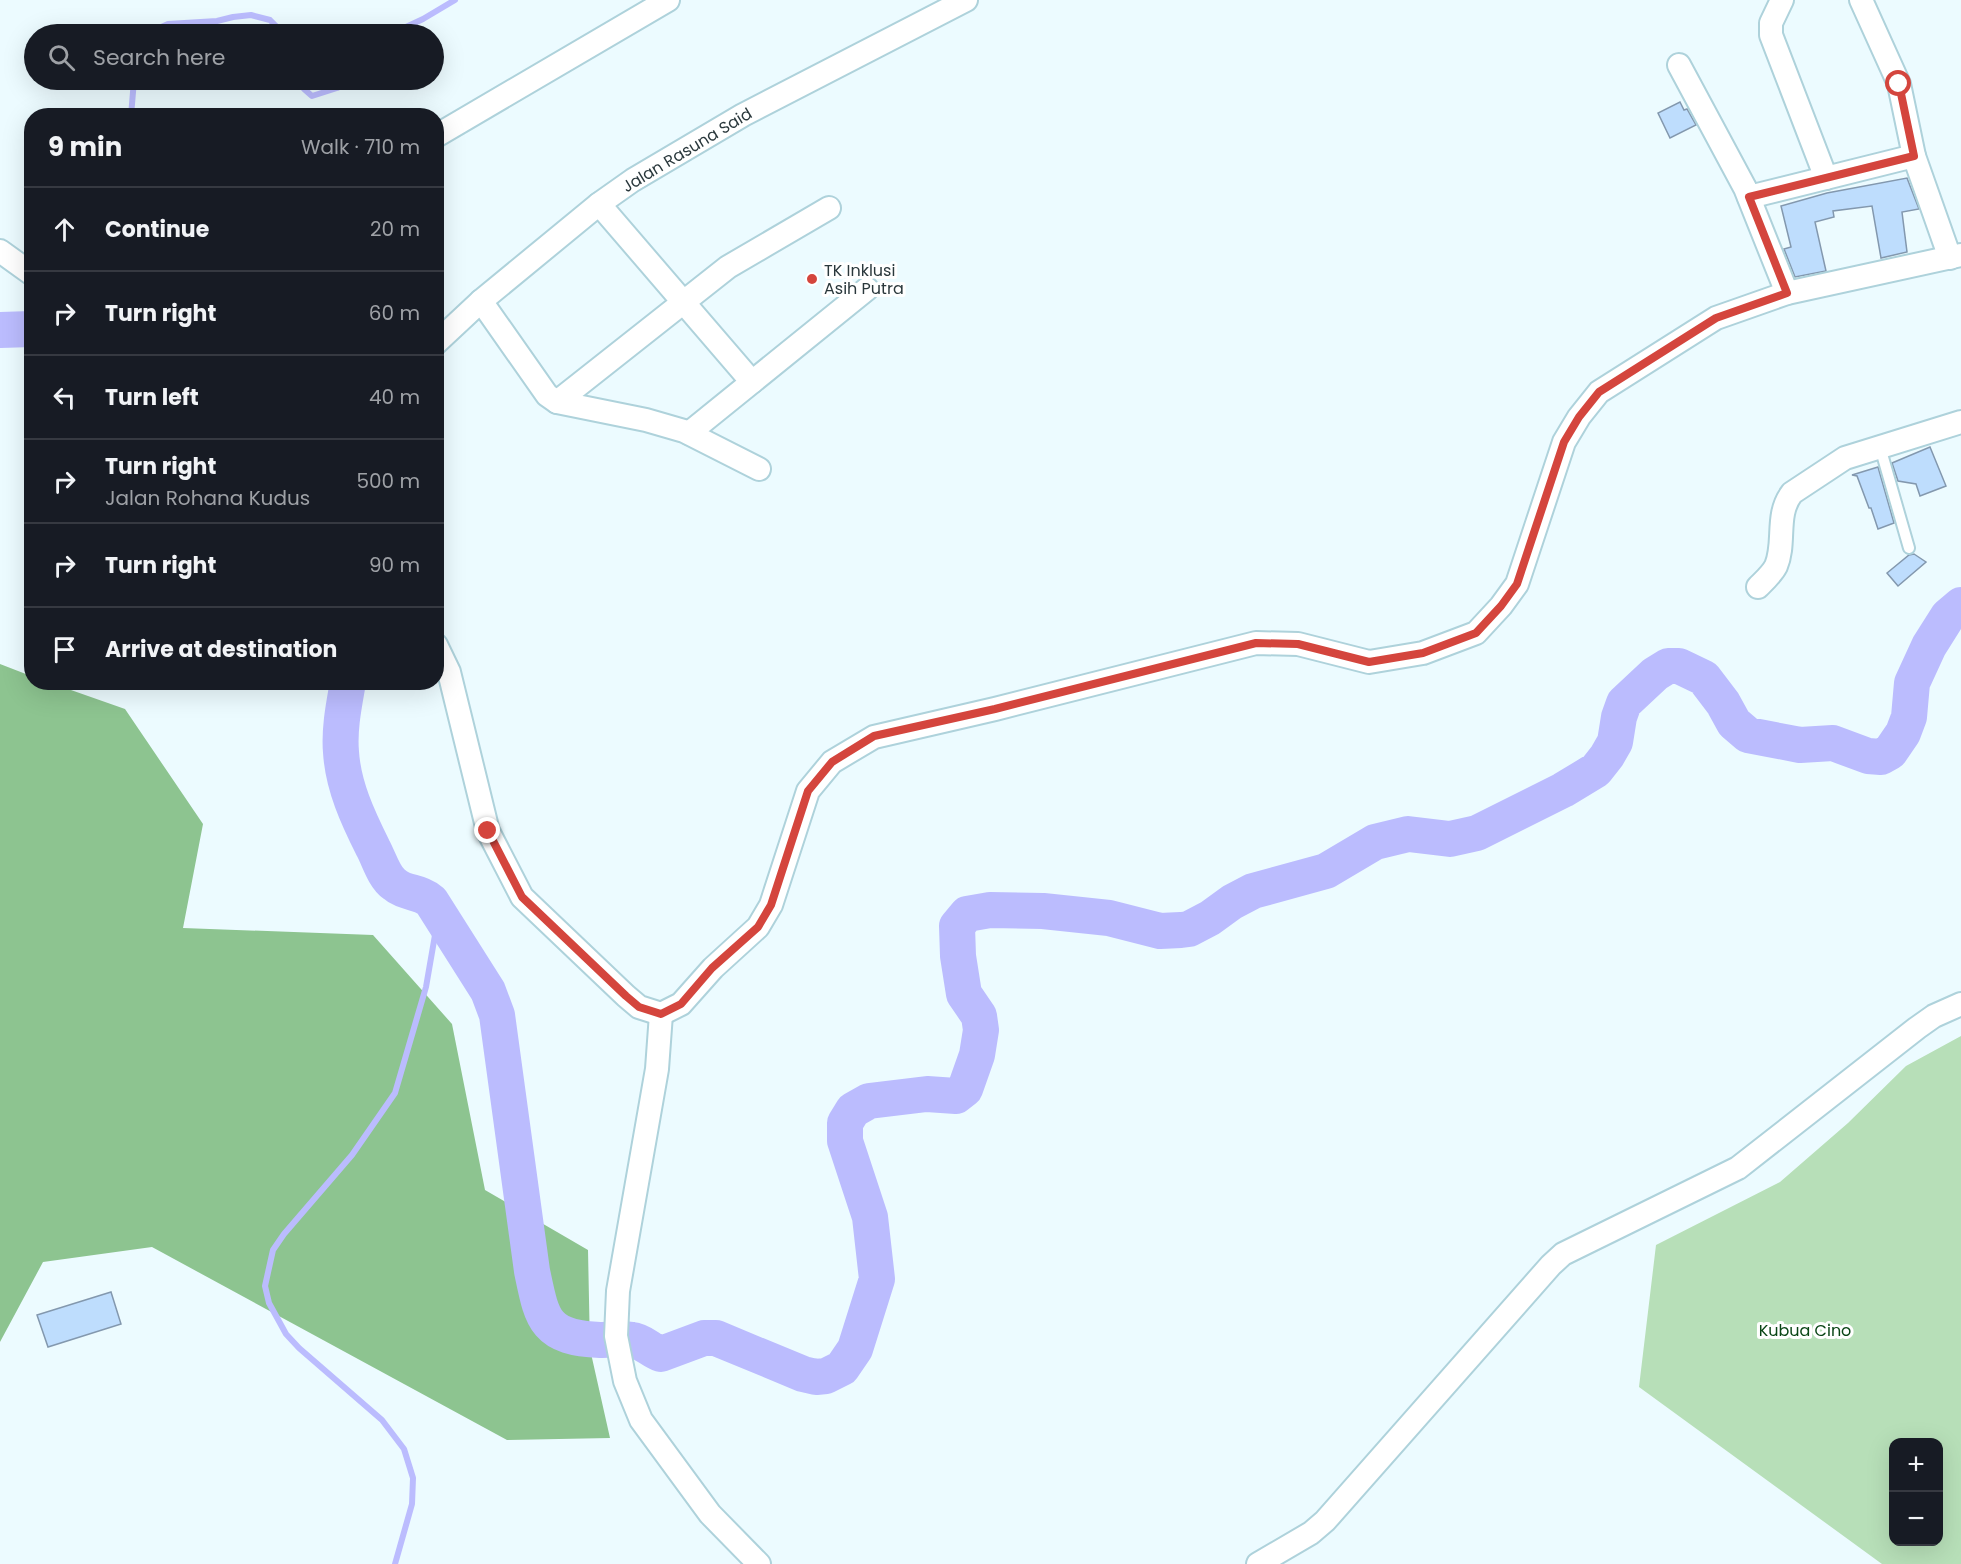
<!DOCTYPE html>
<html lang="en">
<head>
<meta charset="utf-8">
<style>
	:root { --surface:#171b24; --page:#20242c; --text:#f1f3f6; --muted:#9ea1a6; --line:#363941 }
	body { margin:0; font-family:Poppins,sans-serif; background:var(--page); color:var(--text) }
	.controls { position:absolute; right:18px; bottom:18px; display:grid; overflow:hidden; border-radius:12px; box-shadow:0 6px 24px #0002 }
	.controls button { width:54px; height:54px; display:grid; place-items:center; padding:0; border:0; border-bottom:2px solid var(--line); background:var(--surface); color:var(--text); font:30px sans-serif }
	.stop { position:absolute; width:18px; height:18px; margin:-14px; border:4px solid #d4453d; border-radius:50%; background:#fff }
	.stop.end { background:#d4453d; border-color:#fff; box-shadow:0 2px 6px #0008 }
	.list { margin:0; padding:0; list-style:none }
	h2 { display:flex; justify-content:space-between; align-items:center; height:78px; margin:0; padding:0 24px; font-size:26px }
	h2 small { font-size:20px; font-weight:400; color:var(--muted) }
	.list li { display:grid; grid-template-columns:39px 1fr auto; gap:18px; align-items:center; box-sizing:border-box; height:84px; padding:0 24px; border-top:2px solid var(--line) }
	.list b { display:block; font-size:22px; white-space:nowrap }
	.list p { margin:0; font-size:20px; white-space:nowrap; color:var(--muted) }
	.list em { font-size:20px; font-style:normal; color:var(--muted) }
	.icon { flex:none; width:33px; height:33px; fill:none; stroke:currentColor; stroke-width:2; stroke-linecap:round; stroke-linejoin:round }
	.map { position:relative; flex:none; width:1961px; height:1564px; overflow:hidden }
	.search { position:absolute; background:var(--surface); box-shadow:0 6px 24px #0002; left:24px; top:24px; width:420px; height:66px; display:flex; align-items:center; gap:15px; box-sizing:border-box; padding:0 21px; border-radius:33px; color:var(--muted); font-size:22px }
	.panel { position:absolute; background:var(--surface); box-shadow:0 6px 24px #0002; left:24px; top:108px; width:420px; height:582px; border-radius:24px }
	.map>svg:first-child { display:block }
	.green { fill:#b7dfb8; fill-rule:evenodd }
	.forest { fill:#8dc490 }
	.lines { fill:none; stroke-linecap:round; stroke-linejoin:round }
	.stream { stroke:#bbbcfe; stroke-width:6 }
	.river { stroke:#bbbcfe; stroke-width:36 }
	.building { fill:#beddfd; stroke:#8398ae; stroke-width:1.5 }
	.service-casing { stroke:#aed2db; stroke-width:14 }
	.minor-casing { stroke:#aed2db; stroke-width:26 }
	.service { stroke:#fff; stroke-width:10 }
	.minor { stroke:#fff; stroke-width:22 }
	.route { stroke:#d4453d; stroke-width:8 }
	.poi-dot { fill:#d4453d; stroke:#fff; stroke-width:2 }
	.labels { text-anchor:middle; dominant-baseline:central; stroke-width:6; stroke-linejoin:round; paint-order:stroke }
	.street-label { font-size:16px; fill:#2a383c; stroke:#fff }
	.poi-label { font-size:16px; fill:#2a383c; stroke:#fff; text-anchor:start }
	.park-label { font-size:16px; fill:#094515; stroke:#fff }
</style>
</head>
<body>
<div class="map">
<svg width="1961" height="1564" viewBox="0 0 1961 1564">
	<rect width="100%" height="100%" fill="#ecfbff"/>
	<!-- green -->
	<path class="green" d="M1961,1036V1564H1882L1639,1387L1656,1245L1780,1182L1848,1123L1906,1066ZM1894,1442H1938V1542H1894Z"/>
	<!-- forest -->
	<polygon class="forest" points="0,664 31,676 32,682 51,683 125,709 203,824 183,928 373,935 452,1024 485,1190 588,1250 590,1349 610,1438 507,1440 152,1247 43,1262 0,1342"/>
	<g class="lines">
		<!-- stream -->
		<g class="stream">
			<polyline points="146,34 168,24 217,21 233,17 251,15 270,20 284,34"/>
			<polyline points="391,34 423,19 455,0"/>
			<polyline points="300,80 304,89 312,96 337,88 354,80"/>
			<polyline points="131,116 134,80"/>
			<polyline points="395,1564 412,1504 413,1478 404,1449 382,1420 299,1348 286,1334 269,1303 265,1286 273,1250 284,1234 352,1155 395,1093 426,987 439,912"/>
		</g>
		<!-- river -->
		<g class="river">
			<polyline points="0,330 32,329"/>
			<path d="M348,682C344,705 339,729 341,752C343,786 358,818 373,848C379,859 384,877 394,884C405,894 420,891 431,901L488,991L497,1015L532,1271C542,1319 544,1338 600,1340C611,1340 622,1338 632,1340C643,1341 651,1351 661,1354L704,1338H716L803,1374L816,1377L826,1376L842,1368L855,1349L877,1279L870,1217L845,1141V1123L853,1110L869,1101L927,1094L956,1096L965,1089L977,1055L981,1030L979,1016L964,994L958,956L957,926L967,914L990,910L1043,911L1109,918L1160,931L1181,930L1189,929L1210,918L1232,902L1253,891L1326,871L1375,842L1408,834L1450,839L1477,833L1563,790L1596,770L1607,756L1615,742L1619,717L1624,703L1655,674L1668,666H1679L1704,678L1723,703L1734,723L1748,735L1800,745L1833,743L1868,756L1881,757L1890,752L1903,733L1909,717L1912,683L1929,646L1948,616L1961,605"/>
		</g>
	</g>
	<!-- building -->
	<g class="building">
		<polygon points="1680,102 1684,110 1687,109 1696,125 1670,138 1658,113"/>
		<polygon points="1907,178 1919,209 1902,212 1907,252 1881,258 1872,206 1833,211 1834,217 1815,222 1826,271 1795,277 1784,249 1791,247 1781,206 1827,193"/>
		<polygon points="1930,447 1946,486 1920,496 1916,484 1898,481 1892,463"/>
		<polygon points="1878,467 1894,523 1878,529 1871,508 1869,508 1857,476 1852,475"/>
		<polygon points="1914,554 1926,562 1898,586 1887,573 1909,555"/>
		<polygon points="111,1292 121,1324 48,1347 37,1315"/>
	</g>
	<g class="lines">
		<defs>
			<polyline id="service" points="1880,447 1909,548"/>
			<g id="minor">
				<polyline points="1782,0 1771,23 1771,35 1826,178"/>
				<polyline points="1861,0 1899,84 1914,156 1950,258"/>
				<polyline points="1679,65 1745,188 1787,293"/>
				<polyline points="436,136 668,0"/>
				<polyline points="1749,197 1914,156"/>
				<polyline points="599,204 752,382"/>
				<polyline points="0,251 32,274"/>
				<polyline points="481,301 547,395 557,402 646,420 684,431 759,469"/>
				<polyline points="436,343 481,301 599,204 633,180 743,115 966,0"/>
				<polyline points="557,402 728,267 829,208"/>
				<polyline points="689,433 867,289"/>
				<path d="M1758,587C1764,581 1772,574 1776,566C1786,542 1775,515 1792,493L1845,458L1961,422"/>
				<polyline points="436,645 449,672 488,831 522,897 626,996 639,1007 661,1014"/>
				<polyline points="661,1014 681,1004 713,968 758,927 771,905 808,791 832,762 874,737 995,709 1256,643 1298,644 1369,662 1423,653 1476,633 1501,606 1517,584 1564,442 1579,417 1599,392 1716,318 1787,293 1961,255"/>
				<polyline points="661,1014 657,1069 618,1291 616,1336 625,1381 641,1420 710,1514 759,1564"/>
				<polyline points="1258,1564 1311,1533 1325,1521 1551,1265 1563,1254 1738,1168 1917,1028 1934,1016 1961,1004"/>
			</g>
		</defs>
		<!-- service casing -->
		<use href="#service" class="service-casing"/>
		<!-- minor casing -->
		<use href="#minor" class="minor-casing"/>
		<!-- service -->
		<use href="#service" class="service"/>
		<!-- minor -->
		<use href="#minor" class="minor"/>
	</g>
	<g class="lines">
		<!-- route -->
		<polyline class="route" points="488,831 522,897 626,996 639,1007 661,1014 681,1004 712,968 758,927 771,905 808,791 832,762 874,736 995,709 1256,643 1298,644 1369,662 1423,653 1476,633 1501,606 1517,584 1564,442 1579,417 1599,392 1716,318 1787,293 1749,197 1914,156 1899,84"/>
	</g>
	<!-- markers -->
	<circle class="poi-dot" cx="812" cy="279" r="6"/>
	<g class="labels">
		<!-- street labels -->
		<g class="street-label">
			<text transform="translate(687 150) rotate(-31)">Jalan Rasuna Said</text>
		</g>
		<!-- poi labels -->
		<g class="poi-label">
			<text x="824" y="270">TK Inklusi<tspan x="824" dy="18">Asih Putra</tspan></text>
		</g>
		<!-- park labels -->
		<g class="park-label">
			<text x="1805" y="1330">Kubua Cino</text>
		</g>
	</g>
</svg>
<div class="controls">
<button>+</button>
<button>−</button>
</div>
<div class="stop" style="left:1899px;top:84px"></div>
<div class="stop end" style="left:488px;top:831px"></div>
<div class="search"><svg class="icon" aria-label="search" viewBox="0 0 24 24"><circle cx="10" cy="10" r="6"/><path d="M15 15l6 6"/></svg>Search here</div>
<section class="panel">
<h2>9 min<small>Walk · 710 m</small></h2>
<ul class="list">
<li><svg class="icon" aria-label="ahead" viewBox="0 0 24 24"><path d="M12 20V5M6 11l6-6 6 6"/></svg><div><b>Continue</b></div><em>20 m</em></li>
<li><svg class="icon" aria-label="right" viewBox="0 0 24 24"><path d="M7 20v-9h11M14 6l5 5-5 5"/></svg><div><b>Turn right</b></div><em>60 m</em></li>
<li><svg class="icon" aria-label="left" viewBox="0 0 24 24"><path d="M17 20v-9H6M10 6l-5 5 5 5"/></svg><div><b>Turn left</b></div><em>40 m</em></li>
<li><svg class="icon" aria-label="right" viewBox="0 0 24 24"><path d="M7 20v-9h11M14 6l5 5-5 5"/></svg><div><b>Turn right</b><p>Jalan Rohana Kudus</p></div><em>500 m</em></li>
<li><svg class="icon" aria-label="right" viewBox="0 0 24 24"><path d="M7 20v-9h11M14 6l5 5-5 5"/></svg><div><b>Turn right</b></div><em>90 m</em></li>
<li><svg class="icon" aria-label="arrive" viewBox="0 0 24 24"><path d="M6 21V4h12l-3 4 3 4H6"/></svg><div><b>Arrive at destination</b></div></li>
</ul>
</section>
</div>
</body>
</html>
